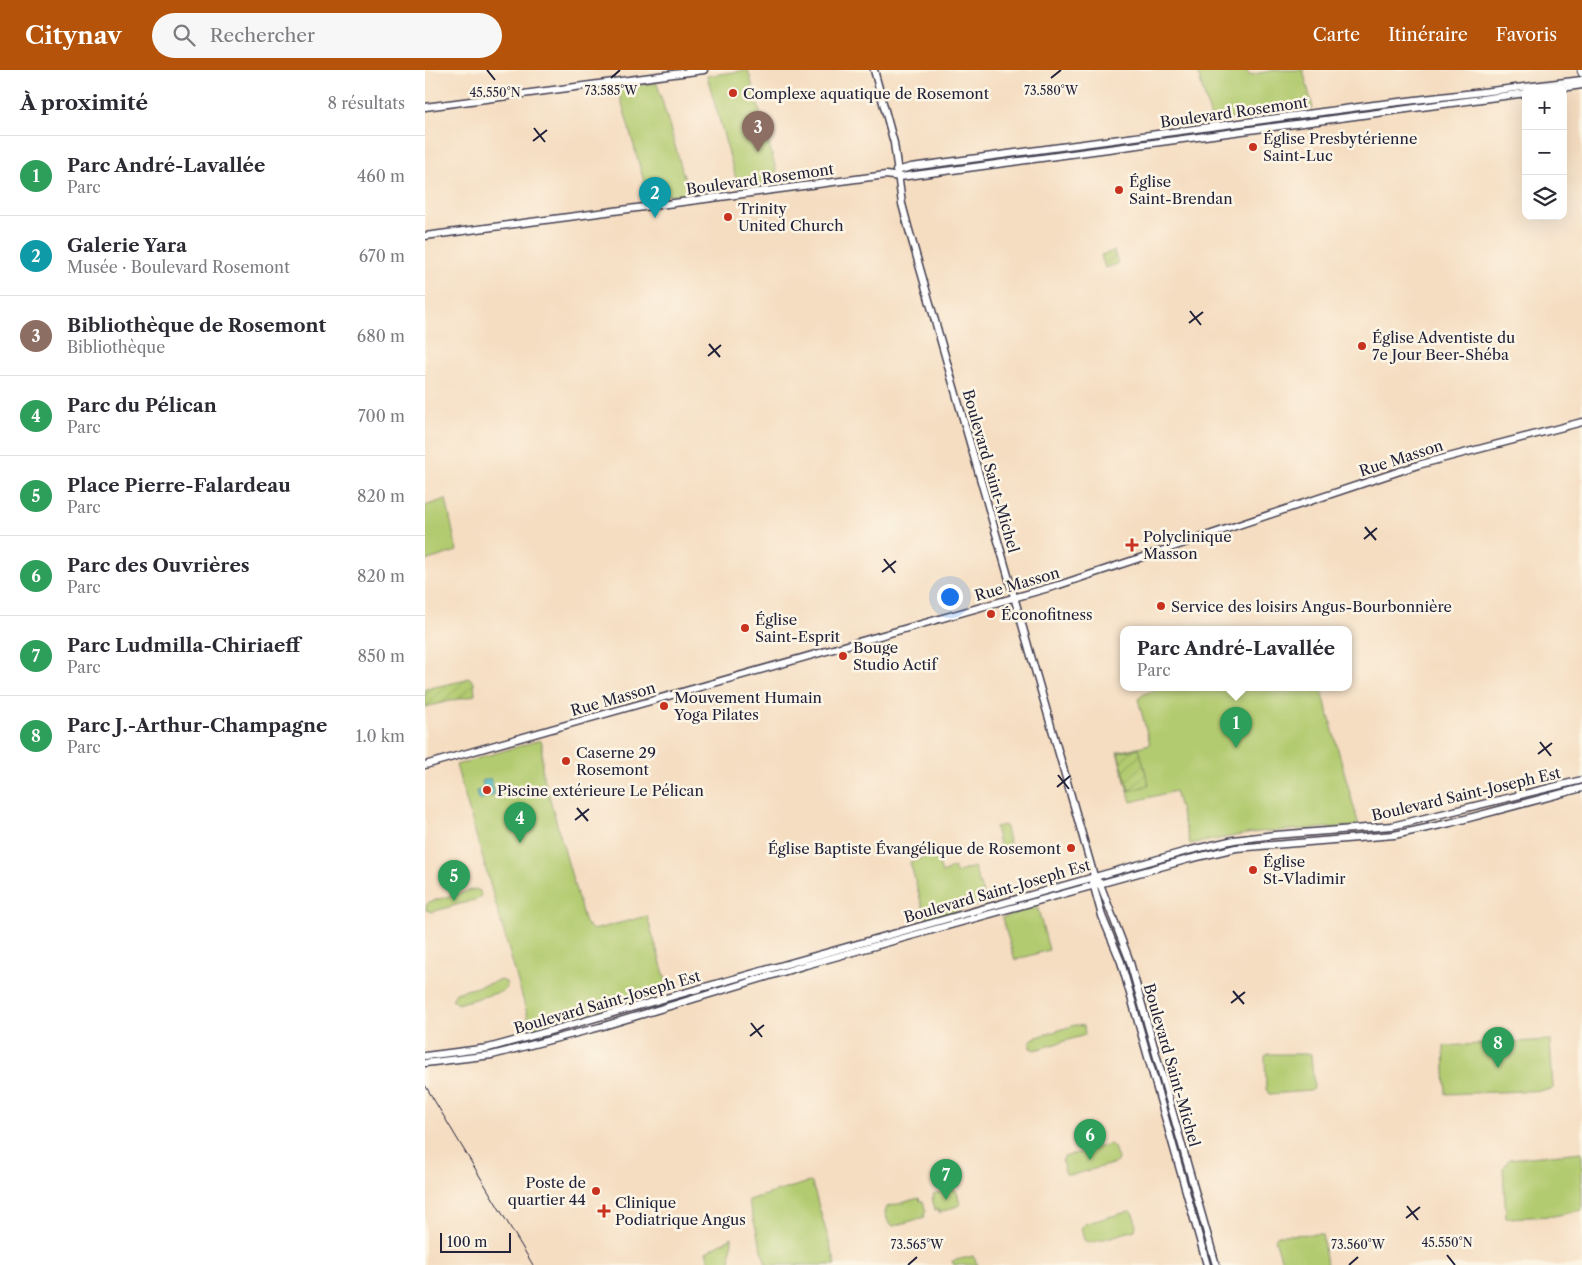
<!DOCTYPE html>
<html lang="fr">
<head>
<meta charset="utf-8">
<style>
	:root { --surface:#fff; --page:#f7f7f7; --text:#2b2b33; --muted:#7c7c81; --line:#e1e1e2; --accent:#b45309 }
	body { margin:0; font-family:"Libre Caslon Text",serif; background:var(--page); color:var(--text) }
	.controls { position:absolute; right:15px; top:15px; display:grid; overflow:hidden; border-radius:10px; box-shadow:0 5px 20px #0002 }
	.controls button { width:45px; height:45px; display:grid; place-items:center; padding:0; border:0; border-bottom:1px solid var(--line); background:var(--surface); color:var(--text); font:25px sans-serif }
	.scale { position:absolute; left:15px; bottom:12px; width:71px; box-sizing:border-box; padding-left:5px; border:2px solid #22223b; border-top:0; font-size:14px; line-height:18px; white-space:nowrap; color:#22223b; -webkit-text-stroke:4px #fcf5e5; paint-order:stroke }
	.you { position:absolute; left:524px; top:526px; width:18px; height:18px; margin:-12px; border:4px solid #fff; border-radius:50%; background:#1a73e8; box-shadow:0 0 0 8px #1a73e833 }
	.badge { display:grid; place-items:center; width:32px; height:32px; border-radius:50%; background:var(--accent); color:#fff; font-size:16px; font-weight:700 }
	.pin { position:absolute; translate:-50% -41px; filter:drop-shadow(0 1px 2px #0008) }
	.pin::after { content:''; position:absolute; top:26px; width:18px; height:15px; background:inherit; clip-path:polygon(0 0,100% 0,50% 100%) }
	.popup { position:absolute; left:695px; top:556px; width:232px; height:65px; box-sizing:border-box; display:grid; place-content:center; border-radius:10px; background:var(--surface); filter:drop-shadow(0 1px 4px #0005); font-size:16px; white-space:nowrap; color:var(--muted) }
	.popup b { font-size:19px; color:var(--text) }
	.popup::after { content:''; position:absolute; left:50%; top:100%; margin-left:-10px; border:10px solid transparent; border-top-color:var(--surface) }
	.list { margin:0; padding:0; list-style:none }
	h2 { display:flex; justify-content:space-between; align-items:center; height:65px; margin:0; padding:0 20px; font-size:21px }
	h2 small { font-size:16px; font-weight:400; color:var(--muted) }
	.list li { display:grid; grid-template-columns:32px 1fr auto; gap:15px; align-items:center; box-sizing:border-box; height:80px; padding:0 20px; border-top:1px solid var(--line) }
	.list b { display:block; font-size:19px; white-space:nowrap }
	.list p { margin:0; font-size:16px; white-space:nowrap; color:var(--muted) }
	.list em { font-size:16px; font-style:normal; color:var(--muted) }
	.icon { flex:none; width:28px; height:28px; fill:none; stroke:currentColor; stroke-width:2; stroke-linecap:round; stroke-linejoin:round }
	.map { position:relative; flex:none; width:1157px; height:1195px; overflow:hidden }
	header { display:flex; align-items:center; gap:30px; box-sizing:border-box; height:70px; padding:0 25px; background:var(--accent); color:#fff }
	header strong { font-size:24px }
	nav { display:flex; gap:28px; margin-inline-start:auto; font-size:18px }
	.search { width:350px; height:45px; background:var(--page); display:flex; align-items:center; gap:12px; box-sizing:border-box; padding:0 18px; border-radius:28px; color:var(--muted); font-size:19px }
	main { display:flex }
	aside { flex:1; background:var(--surface) }
	.map>svg:first-child { display:block }
	.park { fill:#b2cb70; stroke:#6a7656 }
	.garden { fill:url(#garden-furrows); stroke:#6a7656 }
	.water { fill:url(#water-waves); stroke:#376e80 }
	.lines { fill:none; stroke-linecap:round; stroke-linejoin:round }
	.secondary-casing { stroke:#423e4f; stroke-width:9 }
	.primary-casing { stroke:#423e4f; stroke-width:9 }
	.secondary { stroke:#fff; stroke-width:6 }
	.primary { stroke:#fff; stroke-width:7 }
	.rail { stroke:#22223b; stroke-width:1 }
	.ticks { fill:none; stroke:#22223b; stroke-width:2 }
	.poi-dot { fill:#c8321e; stroke:#fcf5e5; stroke-width:2 }
	.labels { text-anchor:middle; dominant-baseline:central; stroke-width:5; stroke-linejoin:round; paint-order:stroke }
	.poi-label { font-size:15px; fill:#22223b; stroke:#fcf5e5; text-anchor:start }
	.street-label { font-size:15px; fill:#22223b; stroke:#fcf5e5 }
	.ticks-label { font-size:12px; text-anchor:middle; fill:#22223b; stroke:#fcf5e5; stroke-width:5; stroke-linejoin:round; paint-order:stroke }
</style>
</head>
<body>
<header>
<strong>Citynav</strong>
<div class="search"><svg class="icon" aria-label="search" viewBox="0 0 24 24"><circle cx="10" cy="10" r="6"/><path d="M15 15l6 6"/></svg>Rechercher</div>
<nav><a>Carte</a><a>Itinéraire</a><a>Favoris</a></nav>
</header>
<main>
<aside>
<h2>À proximité<small>8 résultats</small></h2>
<ul class="list">
<li><span class="badge" style="background:#2e9e5b">1</span><div><b>Parc André-Lavallée</b><p>Parc</p></div><em>460 m</em></li>
<li><span class="badge" style="background:#0f9aa8">2</span><div><b>Galerie Yara</b><p>Musée · Boulevard Rosemont</p></div><em>670 m</em></li>
<li><span class="badge" style="background:#8d6e63">3</span><div><b>Bibliothèque de Rosemont</b><p>Bibliothèque</p></div><em>680 m</em></li>
<li><span class="badge" style="background:#2e9e5b">4</span><div><b>Parc du Pélican</b><p>Parc</p></div><em>700 m</em></li>
<li><span class="badge" style="background:#2e9e5b">5</span><div><b>Place Pierre-Falardeau</b><p>Parc</p></div><em>820 m</em></li>
<li><span class="badge" style="background:#2e9e5b">6</span><div><b>Parc des Ouvrières</b><p>Parc</p></div><em>820 m</em></li>
<li><span class="badge" style="background:#2e9e5b">7</span><div><b>Parc Ludmilla-Chiriaeff</b><p>Parc</p></div><em>850 m</em></li>
<li><span class="badge" style="background:#2e9e5b">8</span><div><b>Parc J.-Arthur-Champagne</b><p>Parc</p></div><em>1.0 km</em></li>
</ul>
</aside>
<div class="map">
<svg width="1157" height="1195" viewBox="0 0 1157 1195">
	<defs>
		<pattern id="garden-furrows" width="10" height="10" patternUnits="userSpaceOnUse" patternTransform="scale(1.25)"><rect width="10" height="10" fill="#b2cb70"/><path d="M-1 1l2-2M0 10L10 0M9 11l2-2" fill="none" stroke="#99ae62"/></pattern>
		<pattern id="water-waves" width="16" height="10" patternUnits="userSpaceOnUse" patternTransform="scale(1.25)"><rect width="16" height="10" fill="#4cbac4"/><path d="M0 5q4-4 8 0t8 0" fill="none" stroke="#3f97a0"/></pattern>
	</defs>
	<rect width="100%" height="100%" fill="#fcf5e5"/>
	<filter id="ink" filterUnits="userSpaceOnUse"><feTurbulence type="fractalNoise" baseFrequency=".02" numOctaves="2"/><feDisplacementMap in="SourceGraphic" scale="10" xChannelSelector="R" yChannelSelector="G"/><feConvolveMatrix kernelMatrix="1 2 1 2 8 2 1 2 1" color-interpolation-filters="sRGB"/></filter>
	<filter id="wash" filterUnits="userSpaceOnUse"><feTurbulence type="fractalNoise" baseFrequency=".0096" numOctaves="4" result="noise"/><feDisplacementMap in="SourceGraphic" scale="20" xChannelSelector="R" yChannelSelector="G"/><feGaussianBlur stdDeviation="1.12" result="paint"/><feColorMatrix in="noise" values="0 0 0 0 0 0 0 0 0 0 0 0 0 0 0 0 0 1.4 0 .05"/><feComposite in="paint" operator="in"/></filter>
	<g filter="url(#wash)">
		<rect width="100%" height="100%" fill="#f5ddc1"/>
		<!-- park -->
		<g class="park">
			<polygon points="323,0 354,110 353,113 316,118 313,116 282,6"/>
			<polygon points="772,0 822,0 824,5 851,0 878,0 888,38 787,52"/>
			<polygon points="232,13 264,124 223,126 193,19 194,17"/>
			<polygon points="21,429 32,481 0,491 0,436"/>
			<polygon points="739,617 896,617 934,756 833,762 765,774 750,721 706,732 692,682 725,674 713,629 719,624"/>
			<polygon points="115,670 117,673 117,701 160,853 168,860 222,846 244,921 107,961 31,695"/>
			<polygon points="580,755 585,775 575,778 570,757"/>
			<polygon points="517,781 518,786 512,788 517,803 529,797 531,803 549,797 561,832 501,850 485,792"/>
			<polygon points="50,819 55,821 56,827 53,829 7,842 1,840 2,834 4,832"/>
			<polygon points="610,837 613,839 624,880 590,890 577,848"/>
			<polygon points="76,910 81,912 82,917 79,921 32,934 27,930 31,923"/>
			<polygon points="650,955 659,956 660,965 610,980 605,978 605,971 609,968"/>
			<polygon points="1125,970 1128,1018 1126,1020 1021,1024 1019,976"/>
			<polygon points="843,984 886,984 889,1018 886,1021 844,1024 841,1019 840,986"/>
			<polygon points="685,1074 689,1077 693,1089 691,1093 647,1105 641,1104 637,1092 639,1087"/>
			<polygon points="1157,1082 1157,1140 1129,1146 1081,1148 1078,1099 1084,1089"/>
			<polygon points="384,1112 387,1113 411,1195 341,1195 323,1130"/>
			<polygon points="529,1119 532,1122 535,1135 514,1143 513,1139 510,1140 507,1128 509,1128 508,1124"/>
			<polygon points="494,1128 495,1131 498,1131 501,1142 499,1143 500,1147 469,1156 464,1154 460,1143 462,1137"/>
			<path d="M705,1141C710,1145 712,1155 710,1160L665,1173L659,1170L656,1158L659,1154Z"/>
			<polygon points="897,1164 902,1195 858,1195 850,1169 853,1165"/>
			<polygon points="307,1167 305,1195 286,1195 281,1182"/>
			<polygon points="548,1186 553,1195 529,1195 527,1191"/>
		</g>
		<!-- garden -->
		<g class="garden">
			<polygon points="689,181 693,194 680,198 676,185"/>
			<polygon points="44,607 49,613 50,625 0,637 0,619 37,611"/>
			<polygon points="714,678 724,715 704,721 693,683"/>
		</g>
		<!-- water -->
		<polygon class="water" points="65,708 70,725 53,730 51,721 59,719 57,711"/>
	</g>
	<g filter="url(#ink)">
		<g class="lines">
			<defs>
				<g id="secondary">
					<polyline points="449,0 469,73 477,134 484,160 669,806 675,814 704,889 791,1195"/>
					<polyline points="1130,19 1157,15"/>
					<polyline points="0,37 279,0"/>
					<polyline points="471,101 486,97 949,35 1157,10"/>
					<polyline points="0,166 461,105 475,107 1101,23"/>
					<polyline points="0,695 634,515 993,395 1157,352"/>
					<polyline points="668,813 677,846 696,892 782,1195"/>
					<polyline points="0,986 63,978 96,969 762,781 809,770 850,765 967,756 1157,710"/>
					<polyline points="0,993 67,985 175,957 381,895 764,789 811,778 969,765 1025,753 1157,718"/>
				</g>
				<polyline id="primary" points="1156,0 1157,3"/>
			</defs>
			<!-- secondary casing -->
			<use href="#secondary" class="secondary-casing"/>
			<!-- primary casing -->
			<use href="#primary" class="primary-casing"/>
			<!-- secondary -->
			<use href="#secondary" class="secondary"/>
			<!-- primary -->
			<use href="#primary" class="primary"/>
			<!-- rail -->
			<polyline class="rail" points="0,1015 108,1195"/>
		</g>
	</g>
	<!-- ticks -->
	<path class="ticks" d="M62,0L70,10M186,8L195,0M626,8L636,0M109,58L120,72M108,71L122,60M765,241L776,255M764,253L778,242M284,274L295,287M283,286L296,275M940,457L951,470M939,469L952,458M459,489L470,503M457,502L471,491M1115,672L1126,686M1113,684L1127,673M633,705L644,719M632,717L645,706M152,738L163,751M150,750L164,739M808,921L819,934M806,933L820,922M326,953L337,967M325,966L339,955M982,1136L993,1150M981,1148L995,1137M1022,1185L1030,1195M483,1195L492,1187M924,1195L933,1187"/>
	<!-- markers -->
	<g class="poi-dot">
		<circle cx="308" cy="23" r="5"/>
		<circle cx="828" cy="77" r="5"/>
		<circle cx="694" cy="120" r="5"/>
		<circle cx="303" cy="147" r="5"/>
		<circle cx="937" cy="276" r="5"/>
		<path d="M704.5 467.5h5v5h5v5h-5v5h-5v-5h-5v-5h5z"/>
		<circle cx="736" cy="536" r="5"/>
		<circle cx="566" cy="544" r="5"/>
		<circle cx="320" cy="558" r="5"/>
		<circle cx="418" cy="586" r="5"/>
		<circle cx="239" cy="636" r="5"/>
		<circle cx="141" cy="691" r="5"/>
		<circle cx="62" cy="720" r="5"/>
		<circle cx="646" cy="778" r="5"/>
		<circle cx="828" cy="800" r="5"/>
		<circle cx="171" cy="1121" r="5"/>
		<path d="M176.5 1133.5h5v5h5v5h-5v5h-5v-5h-5v-5h5z"/>
	</g>
	<g class="labels">
		<!-- poi labels -->
		<g class="poi-label">
			<text x="318" y="23">Complexe aquatique de Rosemont</text>
			<text x="838" y="68">Église Presbytérienne<tspan x="838" dy="17">Saint-Luc</tspan></text>
			<text x="704" y="111">Église<tspan x="704" dy="17">Saint-Brendan</tspan></text>
			<text x="313" y="138">Trinity<tspan x="313" dy="17">United Church</tspan></text>
			<text x="947" y="267">Église Adventiste du<tspan x="947" dy="17">7e Jour Beer-Shéba</tspan></text>
			<text x="718" y="466">Polyclinique<tspan x="718" dy="17">Masson</tspan></text>
			<text x="746" y="536">Service des loisirs Angus-Bourbonnière</text>
			<text x="576" y="544">Éconofitness</text>
			<text x="330" y="549">Église<tspan x="330" dy="17">Saint-Esprit</tspan></text>
			<text x="428" y="577">Bouge<tspan x="428" dy="17">Studio Actif</tspan></text>
			<text x="249" y="627">Mouvement Humain<tspan x="249" dy="17">Yoga Pilates</tspan></text>
			<text x="151" y="682">Caserne 29<tspan x="151" dy="17">Rosemont</tspan></text>
			<text x="72" y="720">Piscine extérieure Le Pélican</text>
			<text x="636" y="778" text-anchor="end">Église Baptiste Évangélique de Rosemont</text>
			<text x="838" y="791">Église<tspan x="838" dy="17">St-Vladimir</tspan></text>
			<text x="161" y="1112" text-anchor="end">Poste de<tspan x="161" dy="17">quartier 44</tspan></text>
			<text x="190" y="1132">Clinique<tspan x="190" dy="17">Podiatrique Angus</tspan></text>
		</g>
		<!-- street labels -->
		<g class="street-label">
			<text transform="translate(809 42) rotate(-8)">Boulevard Rosemont</text>
			<text transform="translate(335 109) rotate(-8)">Boulevard Rosemont</text>
			<text transform="translate(976 388) rotate(-18)">Rue Masson</text>
			<text transform="translate(566 401) rotate(74)">Boulevard Saint-Michel</text>
			<text transform="translate(592 514) rotate(-16)">Rue Masson</text>
			<text transform="translate(188 629) rotate(-16)">Rue Masson</text>
			<text transform="translate(1041 724) rotate(-13)">Boulevard Saint-Joseph Est</text>
			<text transform="translate(572 821) rotate(-16)">Boulevard Saint-Joseph Est</text>
			<text transform="translate(182 932) rotate(-16)">Boulevard Saint-Joseph Est</text>
			<text transform="translate(747 995) rotate(74)">Boulevard Saint-Michel</text>
		</g>
	</g>
	<g class="ticks-label">
		<text x="626" y="25">73.580°W</text>
		<text x="186" y="25">73.585°W</text>
		<text x="70" y="27">45.550°N</text>
		<text x="1022" y="1177">45.550°N</text>
		<text x="492" y="1179">73.565°W</text>
		<text x="933" y="1179">73.560°W</text>
	</g>
</svg>
<div class="controls">
<button>+</button>
<button>−</button>
<button><svg class="icon" aria-label="layers" viewBox="0 0 24 24"><path d="M12 4l9 5-9 5-9-5zM3 14l9 5 9-5"/></svg></button>
</div>
<div class="scale">100 m</div>
<div class="you"></div>
<div class="pin badge" style="left:811px;top:678px;background:#2e9e5b">1</div>
<div class="popup"><b>Parc André-Lavallée</b>Parc</div>
<div class="pin badge" style="left:230px;top:148px;background:#0f9aa8">2</div>
<div class="pin badge" style="left:333px;top:82px;background:#8d6e63">3</div>
<div class="pin badge" style="left:95px;top:773px;background:#2e9e5b">4</div>
<div class="pin badge" style="left:29px;top:831px;background:#2e9e5b">5</div>
<div class="pin badge" style="left:665px;top:1090px;background:#2e9e5b">6</div>
<div class="pin badge" style="left:521px;top:1130px;background:#2e9e5b">7</div>
<div class="pin badge" style="left:1073px;top:998px;background:#2e9e5b">8</div>
</div>
</main>
</body>
</html>
